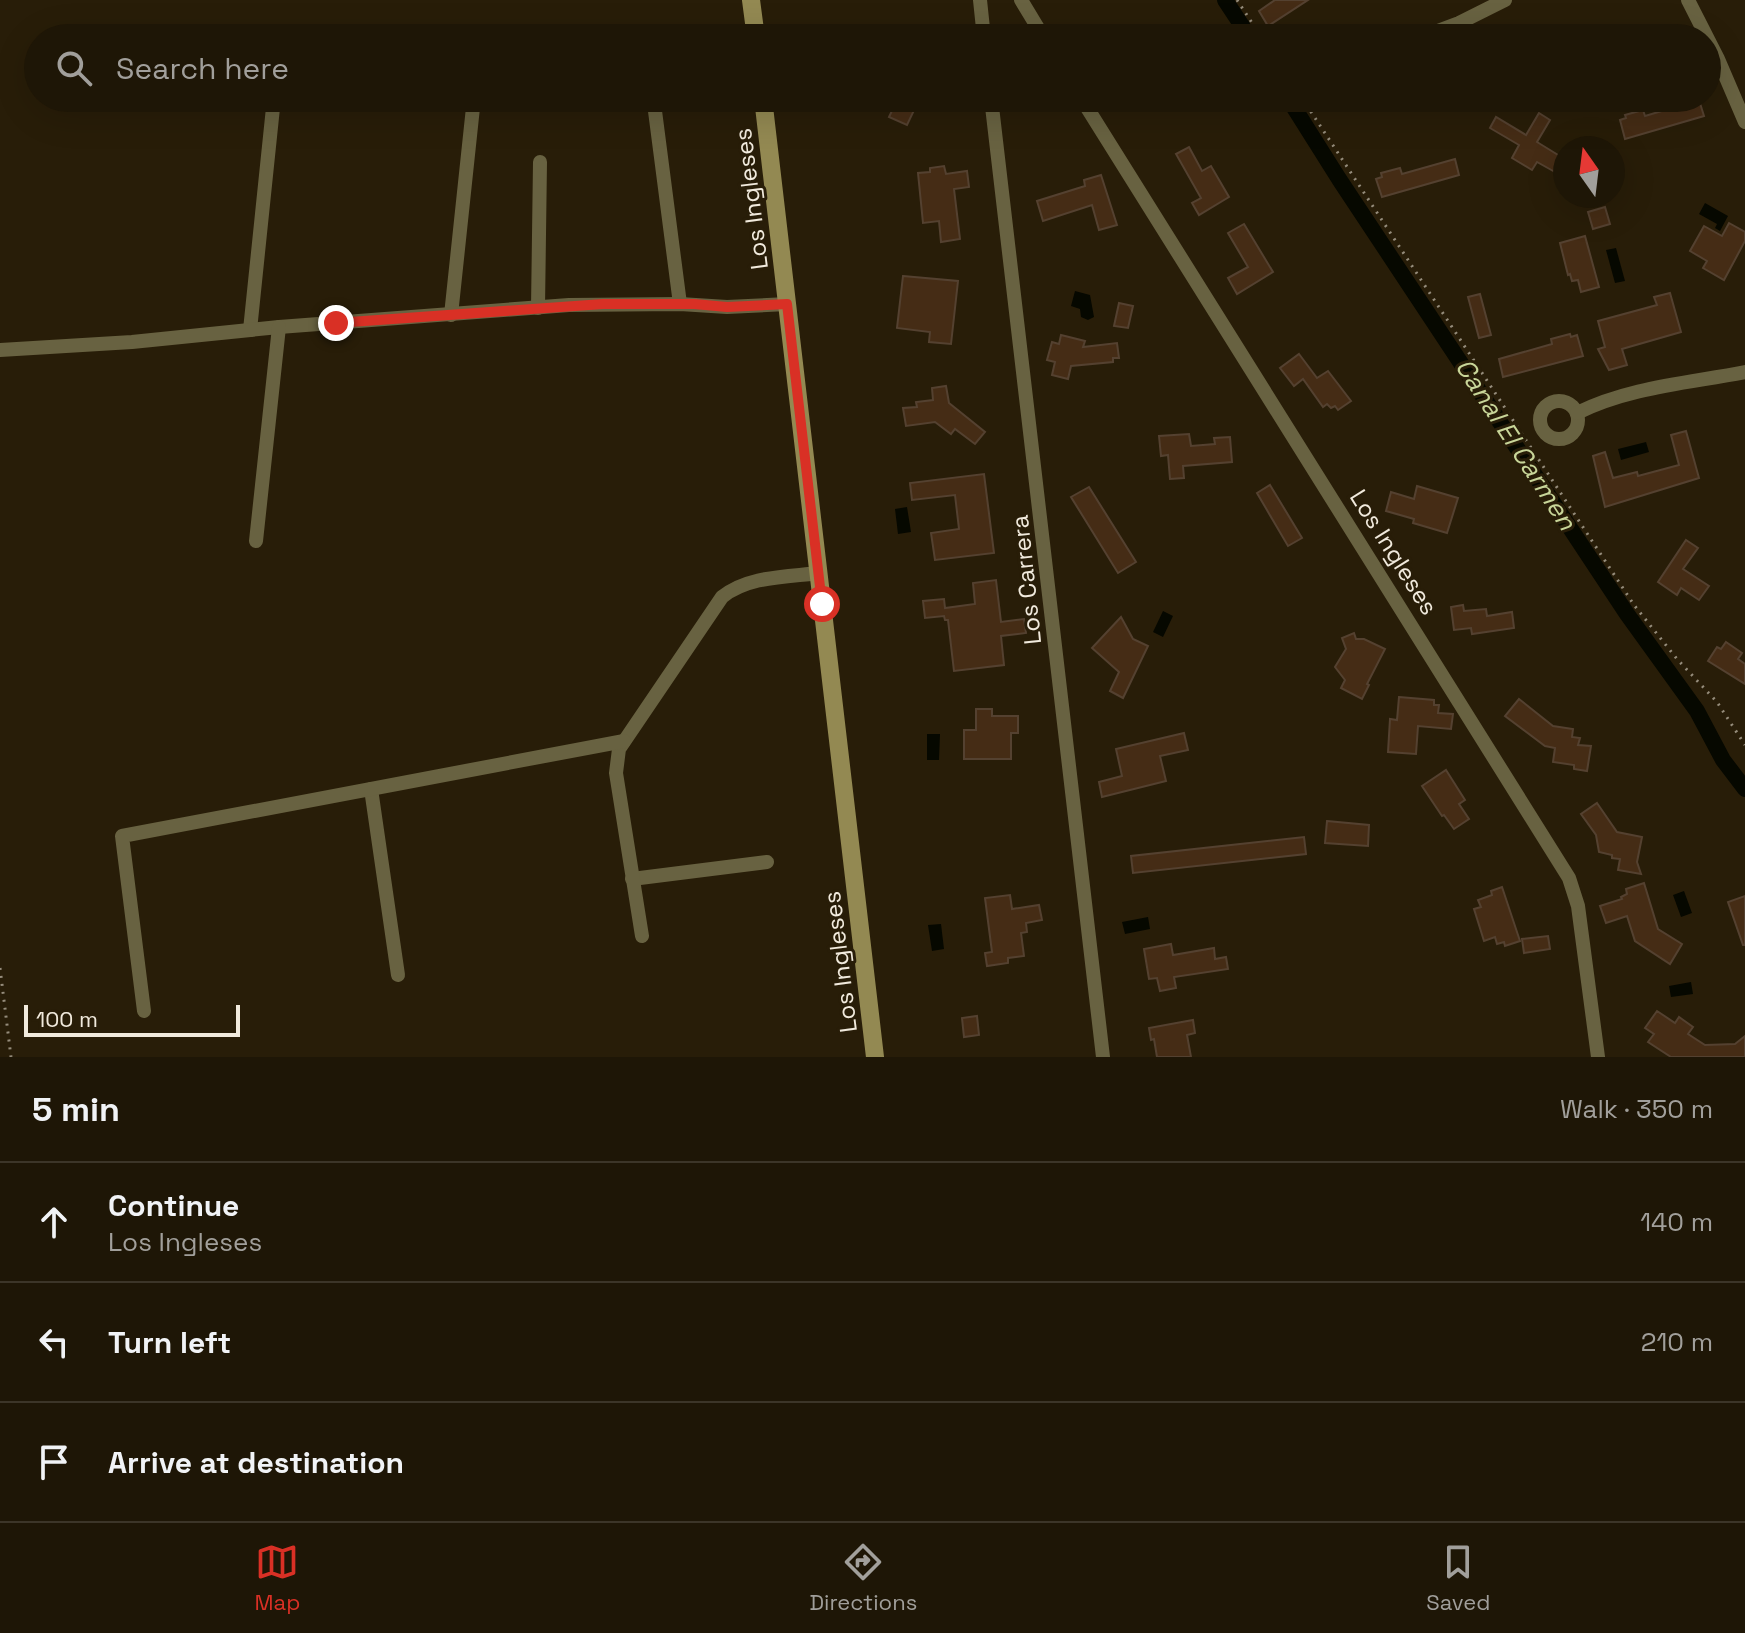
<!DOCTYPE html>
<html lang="en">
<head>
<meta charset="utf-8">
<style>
	:root { --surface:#1e1606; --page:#2b2314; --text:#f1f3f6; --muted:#a19f9b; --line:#3c3528; --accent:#d93025 }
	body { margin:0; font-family:"Space Grotesk",sans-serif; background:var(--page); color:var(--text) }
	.compass { position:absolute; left:1553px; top:136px; width:72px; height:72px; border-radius:50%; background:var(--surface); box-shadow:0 8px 32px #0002; rotate:346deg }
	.scale { position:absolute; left:24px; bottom:20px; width:216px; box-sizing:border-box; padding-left:8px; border:4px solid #f1eadd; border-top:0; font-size:22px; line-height:28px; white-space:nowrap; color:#f1eadd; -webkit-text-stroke:6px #281d08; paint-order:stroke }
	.stop { position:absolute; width:24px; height:24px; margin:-18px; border:6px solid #d93025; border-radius:50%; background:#fff }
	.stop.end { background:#d93025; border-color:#fff; box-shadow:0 2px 8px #0008 }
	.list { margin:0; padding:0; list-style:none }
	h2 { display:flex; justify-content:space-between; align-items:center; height:104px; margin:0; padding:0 32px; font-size:34px }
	h2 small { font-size:26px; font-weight:400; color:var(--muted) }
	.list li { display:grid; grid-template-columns:52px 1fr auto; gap:24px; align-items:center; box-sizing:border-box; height:120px; padding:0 32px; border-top:2px solid var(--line) }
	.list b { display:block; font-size:30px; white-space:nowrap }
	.list p { margin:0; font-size:26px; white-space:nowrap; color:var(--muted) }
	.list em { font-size:26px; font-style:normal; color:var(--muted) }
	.icon { flex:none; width:44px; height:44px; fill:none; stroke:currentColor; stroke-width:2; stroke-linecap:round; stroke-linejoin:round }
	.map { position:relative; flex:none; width:1745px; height:1057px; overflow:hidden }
	.search { position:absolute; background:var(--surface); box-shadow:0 8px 32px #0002; left:24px; right:24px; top:24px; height:88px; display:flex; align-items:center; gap:20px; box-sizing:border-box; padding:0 28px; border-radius:44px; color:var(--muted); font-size:30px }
	.sheet { height:464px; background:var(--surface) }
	nav { display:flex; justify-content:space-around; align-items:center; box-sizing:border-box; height:112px; border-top:2px solid var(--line); background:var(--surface); font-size:22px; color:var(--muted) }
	nav a { display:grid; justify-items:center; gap:4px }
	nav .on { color:var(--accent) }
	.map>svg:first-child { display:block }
	.water { fill:#060800 }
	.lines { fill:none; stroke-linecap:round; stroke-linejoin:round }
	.canal { stroke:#060800; stroke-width:16 }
	.building { fill:#452c15; stroke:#544130; stroke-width:2 }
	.path { stroke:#958c7b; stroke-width:3; stroke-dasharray:2 6; stroke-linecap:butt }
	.street { stroke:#686241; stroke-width:14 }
	.secondary { stroke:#938952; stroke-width:18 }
	.route { stroke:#d93025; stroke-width:10 }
	.labels { text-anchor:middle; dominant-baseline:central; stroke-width:6; stroke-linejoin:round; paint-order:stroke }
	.street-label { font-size:24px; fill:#f1eadd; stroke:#281d08 }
	.water-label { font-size:26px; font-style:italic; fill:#c8d599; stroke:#281d08 }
</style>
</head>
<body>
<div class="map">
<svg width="1745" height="1057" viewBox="0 0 1745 1057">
	<rect width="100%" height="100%" fill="#281d08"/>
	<!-- water -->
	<g class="water">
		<polygon points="1705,203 1728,216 1720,231 1715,228 1717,224 1699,214"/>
		<polygon points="1616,248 1625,281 1615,283 1606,250"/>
		<polygon points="1075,291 1090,295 1094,317 1088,320 1081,317 1080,309 1071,306"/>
		<polygon points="1646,442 1649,452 1621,460 1618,449"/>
		<polygon points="907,507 911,532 898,534 895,509"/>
		<polygon points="1163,611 1173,616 1163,637 1153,632"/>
		<polygon points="927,734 940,734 939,760 927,760"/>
		<polygon points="1684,891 1692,913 1681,917 1673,895"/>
		<polygon points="1148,917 1150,929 1125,934 1122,922"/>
		<polygon points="941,924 944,949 932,951 928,925"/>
		<polygon points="1691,982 1693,994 1671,997 1669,986"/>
	</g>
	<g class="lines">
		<!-- canal -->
		<g class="canal">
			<polyline points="1225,0 1250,38"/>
			<polyline points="1288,98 1339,179 1627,614 1697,711 1723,760 1745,789"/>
		</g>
	</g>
	<!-- building -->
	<g class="building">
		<polygon points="1275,0 1308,0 1268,26 1259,11"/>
		<polygon points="898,98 915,98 913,103 917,104 907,125 889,117"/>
		<polygon points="1356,98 1390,98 1391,103 1359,110"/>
		<polygon points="1699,100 1704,116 1625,139 1620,120 1626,118 1625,115 1643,110 1645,116"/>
		<polygon points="1539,113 1550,120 1537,142 1563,158 1555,172 1537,162 1532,170 1512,158 1519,145 1490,128 1496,117 1526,135"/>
		<polygon points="1189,147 1202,171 1211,166 1229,197 1199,215 1192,203 1201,198 1176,154"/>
		<polygon points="1455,159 1459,175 1382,197 1376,179 1382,177 1381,173 1400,168 1402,174"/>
		<polygon points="944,166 946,174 967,171 969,187 954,189 960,239 941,242 939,221 923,223 918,173 930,172 930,168"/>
		<polygon points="1101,175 1117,225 1099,230 1092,205 1043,221 1037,201 1085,186 1084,180"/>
		<polygon points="1605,207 1610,224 1593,229 1588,212"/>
		<polygon points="1729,223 1745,232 1745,241 1724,280 1703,268 1707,261 1690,251 1704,226 1722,236"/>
		<polygon points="1244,224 1273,272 1237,294 1228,278 1248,267 1228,233"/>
		<polygon points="1585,236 1599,287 1581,292 1578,280 1572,281 1570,274 1568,275 1560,243"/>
		<polygon points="903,276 958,281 951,344 929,342 930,332 897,328"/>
		<polygon points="1670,293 1681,332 1622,349 1627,365 1609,370 1598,349 1605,347 1598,321 1657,305 1654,297"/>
		<polygon points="1480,294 1491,335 1479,338 1468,297"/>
		<polygon points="1119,303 1133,306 1128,328 1114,326"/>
		<polygon points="1570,334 1571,337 1577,335 1583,356 1503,377 1499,359 1552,344 1551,339"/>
		<polygon points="1061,335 1085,341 1083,347 1117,343 1119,358 1113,358 1113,362 1071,366 1068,379 1052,375 1055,362 1047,360 1052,342 1059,344"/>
		<polygon points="1299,354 1317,378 1328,371 1351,401 1338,410 1335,406 1331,408 1327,404 1323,407 1303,379 1294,386 1280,368"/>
		<polygon points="946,386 949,403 985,432 975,444 955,429 951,434 935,422 906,426 903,408 917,407 916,402 933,400 932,388"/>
		<polygon points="1686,431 1699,478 1605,507 1593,456 1605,452 1613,478 1637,472 1638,476 1679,465 1671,435"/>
		<polygon points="1189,434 1191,446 1215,444 1214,438 1230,437 1232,462 1183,466 1184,478 1170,479 1168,455 1161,456 1159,436"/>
		<polygon points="984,474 994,553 935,560 931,533 959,529 955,495 912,500 910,483"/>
		<polygon points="1270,485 1302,538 1288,546 1257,493"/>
		<polygon points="1417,486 1458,498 1447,533 1413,523 1414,519 1386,511 1391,492 1414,499"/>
		<polygon points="1089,487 1136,562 1118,573 1071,497"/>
		<polygon points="1686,540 1698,548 1683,569 1709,586 1699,600 1681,588 1677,595 1658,582"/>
		<polygon points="996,580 1001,622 1024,619 1026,633 1001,636 1004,665 954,671 948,620 945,620 944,616 925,618 923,601 944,599 945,608 975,604 973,583"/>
		<polygon points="1463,605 1464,611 1486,609 1487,616 1512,612 1514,628 1472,634 1471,628 1454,630 1451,607"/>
		<polygon points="1121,617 1133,639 1148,646 1123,698 1110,691 1119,672 1092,648"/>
		<polygon points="1354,633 1356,639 1364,639 1385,649 1367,684 1369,685 1362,699 1341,688 1345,680 1335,667 1346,649 1342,638"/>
		<polygon points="1726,642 1742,653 1738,659 1745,664 1745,684 1708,661 1717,647 1721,649"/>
		<polygon points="1399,697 1434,700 1434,705 1439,705 1438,713 1453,714 1451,729 1418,726 1416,754 1388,752 1390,719 1397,720"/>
		<polygon points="1519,699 1553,726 1573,729 1572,737 1580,738 1578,745 1591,746 1587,771 1574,769 1574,765 1553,762 1555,748 1545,746 1505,716"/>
		<polygon points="976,709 992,709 992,716 1018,716 1018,733 1011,733 1011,759 964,759 964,730 976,730"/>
		<polygon points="1184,733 1188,750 1160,756 1166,781 1102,797 1099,782 1122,776 1116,749"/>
		<polygon points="1446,770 1465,800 1459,804 1469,819 1454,829 1444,815 1442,816 1422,786"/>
		<polygon points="1597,803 1617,832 1642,837 1637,862 1641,874 1618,870 1620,859 1612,858 1612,855 1599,852 1596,835 1581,814"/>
		<polygon points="1327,821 1369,825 1368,846 1325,843"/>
		<polygon points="1304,837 1306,854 1133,873 1131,856"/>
		<polygon points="1644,883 1658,929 1682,944 1670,964 1635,941 1627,916 1606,923 1600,906 1622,899 1621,897 1627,894 1626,889"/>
		<polygon points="1502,887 1520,941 1505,946 1504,942 1497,944 1495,937 1484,941 1474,909 1481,907 1478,900 1492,895 1491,891"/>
		<polygon points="1010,895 1012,909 1039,905 1042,920 1026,923 1027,932 1021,933 1024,956 1008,958 1008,963 987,966 985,953 992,952 985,898"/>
		<polygon points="1745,896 1745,945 1743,945 1728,902"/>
		<polygon points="1548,936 1550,949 1524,953 1522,939"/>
		<polygon points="1171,944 1173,955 1214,948 1215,959 1226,957 1228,969 1174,977 1176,988 1160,991 1157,978 1149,979 1144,949"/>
		<polygon points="1657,1011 1675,1023 1679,1017 1693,1027 1688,1034 1705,1045 1735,1044 1745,1036 1745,1057 1671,1057 1648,1042 1654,1034 1645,1028"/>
		<polygon points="977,1016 979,1035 964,1037 962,1018"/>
		<polygon points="1193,1020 1195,1033 1187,1035 1191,1057 1157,1057 1154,1039 1151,1040 1149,1028"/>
	</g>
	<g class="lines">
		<!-- path -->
		<g class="path">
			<polyline points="1237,0 1262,38"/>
			<polyline points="1302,98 1634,605 1677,659 1717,702 1745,745"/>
			<polyline points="0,968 11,1057"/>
		</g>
		<!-- street -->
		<g class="street">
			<polyline points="980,0 984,38"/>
			<polyline points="1021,0 1044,38"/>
			<polyline points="1688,0 1718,59 1745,122"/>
			<polyline points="1419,38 1459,23 1505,0"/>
			<polyline points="991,98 1103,1057"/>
			<polyline points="1081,98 1569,878 1578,906 1598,1057"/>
			<polyline points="655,111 680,304"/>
			<polyline points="538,308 540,162"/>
			<polyline points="451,315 474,98"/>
			<polyline points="250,330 274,98"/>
			<polyline points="0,350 132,342 279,327 569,305 680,304 727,307 787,304"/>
			<circle cx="1559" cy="420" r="19"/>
			<path d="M1577,413C1629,387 1689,383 1745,372"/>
			<polyline points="256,541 279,327"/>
			<polyline points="371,789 398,975"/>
			<polyline points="632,879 767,862"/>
			<path d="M642,936L616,773L619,749L722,597C748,576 786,577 819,573"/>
			<polyline points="144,1011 122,836 624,741"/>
		</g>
		<!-- secondary -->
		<g class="secondary">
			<polyline points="751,0 756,38"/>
			<polyline points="763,98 875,1057"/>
		</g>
	</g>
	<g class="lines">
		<!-- route -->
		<polyline class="route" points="336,323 603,304 694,304 727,307 787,304 822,604"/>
	</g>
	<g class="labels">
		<!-- street labels -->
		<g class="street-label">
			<text transform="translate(751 199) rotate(-97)">Los Ingleses</text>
			<text transform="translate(1394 552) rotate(58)">Los Ingleses</text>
			<text transform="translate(1026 580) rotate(-96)">Los Carrera</text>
			<text transform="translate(840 962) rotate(-97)">Los Ingleses</text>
		</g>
		<!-- water labels -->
		<g class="water-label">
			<text transform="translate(1516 444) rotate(57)">Canal El Carmen</text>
		</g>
	</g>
</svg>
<svg class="compass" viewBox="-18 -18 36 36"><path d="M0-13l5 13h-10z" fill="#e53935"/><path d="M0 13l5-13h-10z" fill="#a19f9b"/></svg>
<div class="scale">100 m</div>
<div class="stop" style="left:822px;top:604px"></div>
<div class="stop end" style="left:336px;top:323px"></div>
<div class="search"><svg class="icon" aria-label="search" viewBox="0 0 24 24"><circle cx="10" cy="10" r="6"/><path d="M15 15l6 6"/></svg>Search here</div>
</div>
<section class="sheet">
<h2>5 min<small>Walk · 350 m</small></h2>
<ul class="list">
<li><svg class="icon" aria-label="ahead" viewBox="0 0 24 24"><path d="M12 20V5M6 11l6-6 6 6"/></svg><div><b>Continue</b><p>Los Ingleses</p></div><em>140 m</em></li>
<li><svg class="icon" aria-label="left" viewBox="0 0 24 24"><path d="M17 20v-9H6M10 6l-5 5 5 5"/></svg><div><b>Turn left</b></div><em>210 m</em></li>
<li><svg class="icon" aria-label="arrive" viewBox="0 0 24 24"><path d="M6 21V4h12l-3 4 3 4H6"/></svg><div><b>Arrive at destination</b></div></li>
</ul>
</section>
<nav>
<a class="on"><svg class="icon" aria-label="map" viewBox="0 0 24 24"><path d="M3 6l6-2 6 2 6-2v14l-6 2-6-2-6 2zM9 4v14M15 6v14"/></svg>Map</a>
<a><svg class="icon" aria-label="directions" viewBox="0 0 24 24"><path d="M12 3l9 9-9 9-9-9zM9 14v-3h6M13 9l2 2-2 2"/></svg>Directions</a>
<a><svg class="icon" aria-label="saved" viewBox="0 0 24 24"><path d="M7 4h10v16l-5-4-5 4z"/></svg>Saved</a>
</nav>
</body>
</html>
